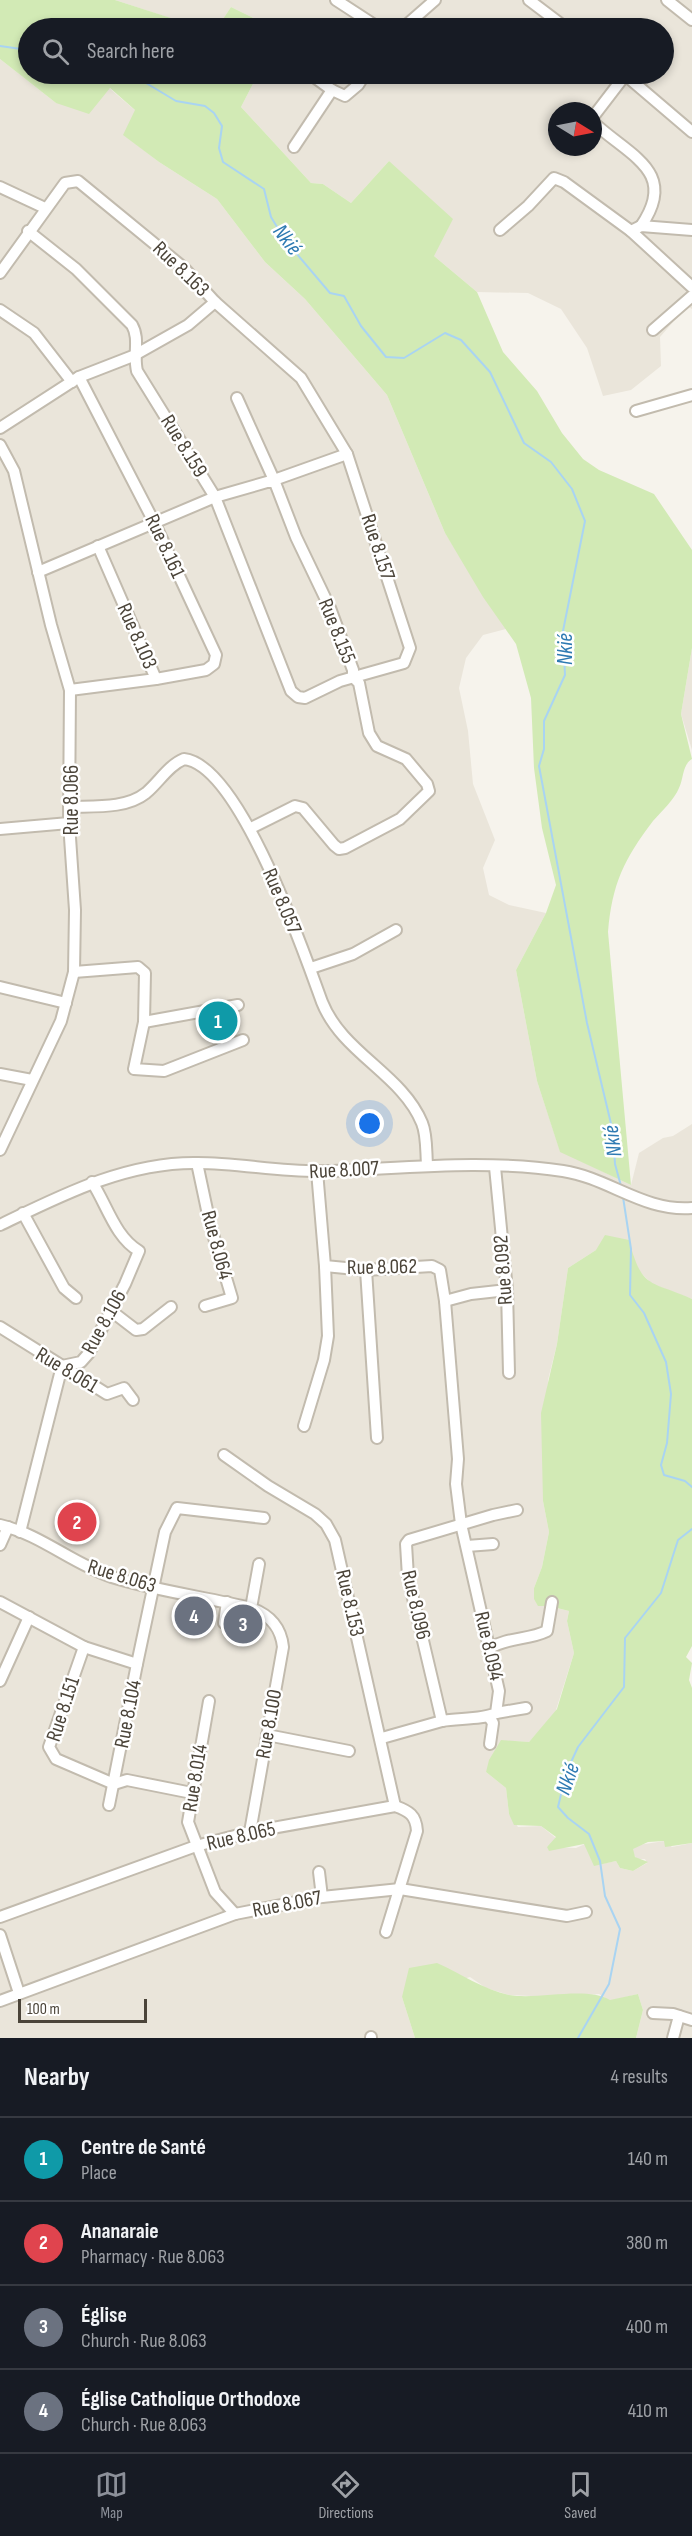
<!DOCTYPE html>
<html lang="en">
<head>
<meta charset="utf-8">
<style>
	:root { --surface:#171b24; --page:#242831; --text:#f1f3f6; --muted:#9ea1a6; --line:#363941; --accent:#8c9099 }
	body { margin:0; font-family:"Sofia Sans Condensed",sans-serif; background:var(--page); color:var(--text) }
	.compass { position:absolute; left:548px; top:102px; width:54px; height:54px; border-radius:50%; background:var(--surface); box-shadow:0 3px 9px #0003; rotate:100deg }
	.scale { position:absolute; left:18px; bottom:15px; width:129px; box-sizing:border-box; padding-left:6px; border:3px solid #4b4439; border-top:0; font-size:16px; line-height:21px; white-space:nowrap; color:#4b4439; -webkit-text-stroke:4px #fff; paint-order:stroke }
	.you { position:absolute; left:370px; top:1124px; width:21px; height:21px; margin:-15px; border:4px solid #fff; border-radius:50%; background:#1a73e8; box-shadow:0 0 0 9px #1a73e833 }
	.badge { display:grid; place-items:center; width:39px; height:39px; border-radius:50%; background:var(--accent); color:#fff; font-size:20px; font-weight:700 }
	.pin { position:absolute; translate:-50% -50%; border:3px solid #fff; box-shadow:0 2px 6px #0006 }
	.list { margin:0; padding:0; list-style:none }
	h2 { display:flex; justify-content:space-between; align-items:center; height:78px; margin:0; padding:0 24px; font-size:26px }
	h2 small { font-size:20px; font-weight:400; color:var(--muted) }
	.list li { display:grid; grid-template-columns:39px 1fr auto; gap:18px; align-items:center; box-sizing:border-box; height:84px; padding:0 24px; border-top:2px solid var(--line) }
	.list b { display:block; font-size:22px; white-space:nowrap }
	.list p { margin:0; font-size:20px; white-space:nowrap; color:var(--muted) }
	.list em { font-size:20px; font-style:normal; color:var(--muted) }
	.icon { flex:none; width:33px; height:33px; fill:none; stroke:currentColor; stroke-width:2; stroke-linecap:round; stroke-linejoin:round }
	.map { position:relative; flex:none; width:692px; height:2038px; overflow:hidden }
	.search { position:absolute; background:var(--surface); box-shadow:0 3px 9px #0003; left:18px; right:18px; top:18px; height:66px; display:flex; align-items:center; gap:15px; box-sizing:border-box; padding:0 21px; border-radius:33px; color:var(--muted); font-size:22px }
	.sheet { height:414px; background:var(--surface) }
	nav { display:flex; justify-content:space-around; align-items:center; box-sizing:border-box; height:84px; border-top:2px solid var(--line); background:var(--surface); font-size:16px; color:var(--muted) }
	nav a { display:grid; justify-items:center; gap:3px }
	nav .on { color:var(--accent) }
	.map>svg:first-child { display:block }
	.residential { fill:#eae5da; fill-rule:evenodd }
	.green { fill:#d2eab5 }
	.lines { fill:none; stroke-linecap:round; stroke-linejoin:round }
	.stream { stroke:#a9d4f2; stroke-width:2 }
	.minor-casing { stroke:#c2bbae; stroke-width:14 }
	.minor { stroke:#fff; stroke-width:10 }
	.labels { text-anchor:middle; dominant-baseline:central; stroke-width:5; stroke-linejoin:round; paint-order:stroke }
	.street-label { font-size:21px; fill:#4b4439; stroke:#fff }
	.water-label { font-size:22px; font-style:italic; fill:#2e7ab2; stroke:#fff }
</style>
</head>
<body>
<div class="map">
<svg width="692" height="2038" viewBox="0 0 692 2038">
	<rect width="100%" height="100%" fill="#f6f3ec"/>
	<!-- residential -->
	<g class="residential">
		<path d="M115,0H692V309L687,306L660,337L661,366L631,390L603,396L587,348L561,309L528,293L477,292L434,256L389,161L351,203L323,184L311,183L241,107L258,74H664V28H274L231,7L217,28H176V20ZM557,111H593V147H557Z"/>
		<polygon points="0,59 56,103 109,88 136,111 124,135 159,162 217,199 265,262 305,299 387,395 445,533 506,629 483,635 466,658 459,688 468,731 473,784 495,840 483,868 489,895 509,905 546,913 516,970 537,1081 560,1151 631,1185 639,1153 663,1138 673,1136 692,1124 692,1299 652,1284 637,1269 596,1250 568,1268 557,1344 548,1380 543,1501 549,1532 542,1567 534,1588 549,1606 569,1611 567,1621 574,1653 555,1713 529,1742 508,1741 486,1772 506,1788 509,1814 518,1827 541,1826 557,1839 547,1847 576,1848 585,1844 596,1865 616,1861 620,1868 633,1871 647,1863 645,1859 637,1859 633,1854 633,1847 638,1845 665,1841 672,1847 692,1843 692,2038 636,2038 643,2010 638,1994 610,2001 599,1994 553,1997 509,1995 486,1988 470,1977 402,1997 415,2038 0,2038"/>
		<polygon points="692,648 692,750 681,714"/>
	</g>
	<!-- green -->
	<g class="green">
		<path d="M0,0H115L177,20L176,28H28V74H258L241,107L311,183L323,184L351,203L389,161L453,219L434,256L477,292L503,352L537,391L562,433L583,459L599,470L654,494L692,550V648L681,714L692,759C682,765 684,778 679,788C674,800 662,811 653,821C624,859 612,884 608,932L631,1185L560,1152L537,1081L516,970L546,913L556,885L542,828L534,768L531,698L516,644L483,597L445,533L387,395L305,299L265,262L217,199L159,162L123,135L135,110L110,88L89,114L56,103L0,59Z"/>
		<polygon points="231,7 274,28 217,28"/>
		<path d="M605,1235L629,1240C642,1290 650,1280 692,1299V1646L686,1657L692,1663L689,1680L692,1688V1843L665,1847L664,1841L648,1842L633,1849L635,1857L648,1862L633,1871L620,1868L616,1861L594,1866L584,1844L549,1851L547,1847L556,1837L541,1826L514,1825L509,1814L506,1788L486,1772L489,1760L501,1740L529,1742L557,1709L574,1653L567,1621L569,1611L549,1606H538L534,1599V1588L542,1567L549,1532L543,1501L541,1413L557,1344L568,1268L596,1250Z"/>
		<path d="M437,1963C460,1973 484,1990 509,1995C539,2000 586,1986 610,2000L638,1994L643,2010L636,2038H415L402,1997L409,1968Z"/>
	</g>
	<g class="lines">
		<!-- stream -->
		<g class="stream">
			<polyline points="0,46 28,50"/>
			<polyline points="131,74 176,101 205,106 214,113 222,126 219,148 223,162 264,189 271,217 285,240 330,293 344,296 361,326 386,357 404,358 445,333 461,340 490,372 524,443 551,462 572,489 585,521 563,631 565,675 544,721 544,749 539,766 587,1023 613,1132 615,1164 621,1186"/>
			<polyline points="623,1197 631,1249 630,1295 644,1313 666,1362 671,1394 667,1443 661,1465 664,1475 685,1481 692,1487"/>
			<polyline points="578,2038 609,1984 620,1929 605,1896 600,1861 589,1834 568,1818 558,1807 566,1773 578,1747 624,1687 625,1638 661,1593 678,1540 692,1529"/>
		</g>
		<defs>
			<g id="minor">
				<polyline points="336,0 379,28"/>
				<polyline points="529,0 566,28"/>
				<polyline points="667,0 692,20"/>
				<polyline points="403,28 435,0"/>
				<polyline points="310,74 332,90 345,96 358,85 365,74"/>
				<polyline points="624,74 692,132"/>
				<polyline points="593,117 626,74"/>
				<path d="M593,122C629,156 679,171 641,226"/>
				<polyline points="294,147 332,90"/>
				<polyline points="0,187 45,208"/>
				<polyline points="500,230 528,206 554,178 564,182 631,231 641,226 692,230"/>
				<path d="M28,231L76,269L132,325C140,339 133,354 137,371L215,497L291,691L298,697L305,698L340,681L404,663L410,648L347,454L274,480L237,398"/>
				<polyline points="631,231 692,287"/>
				<polyline points="0,273 65,183 78,181 184,268 215,302 188,325 133,356 79,377 0,428"/>
				<polyline points="215,302 301,378 347,454"/>
				<polyline points="0,310 34,333 72,382"/>
				<polyline points="653,330 692,296"/>
				<polyline points="79,377 154,522 216,655 214,664 206,670 156,679"/>
				<polyline points="636,411 692,395"/>
				<polyline points="0,445 14,471 51,625 70,690 69,823 75,910 74,972 61,1021 0,1150"/>
				<polyline points="38,572 215,497 274,480 296,537 330,608 353,670 353,677 359,683 369,733 377,746 406,759 427,784 429,791 400,819 345,848 339,849 334,845 303,808 295,806 251,828"/>
				<polyline points="70,690 156,679 98,546"/>
				<path d="M69,807C94,806 126,809 146,793C159,782 169,765 184,759C240,765 304,953 322,1002C342,1053 402,1074 422,1123C427,1135 426,1152 427,1164"/>
				<polyline points="0,829 69,823"/>
				<polyline points="311,968 353,954 396,930"/>
				<polyline points="74,972 138,967 145,973 144,1022 134,1069 164,1071 243,1040"/>
				<polyline points="0,987 66,1003"/>
				<polyline points="144,1022 238,1005"/>
				<polyline points="0,1074 32,1080"/>
				<polyline points="197,1163 210,1224 232,1298 205,1306"/>
				<polyline points="495,1167 507,1290 509,1373"/>
				<polyline points="317,1171 325,1266 366,1270 432,1266 440,1270 445,1301 471,1294 507,1290"/>
				<polyline points="23,1213 64,1288 76,1298"/>
				<path d="M0,1225C62,1195 126,1162 197,1163C241,1163 284,1173 328,1171C407,1168 485,1159 563,1171C609,1178 644,1212 692,1208"/>
				<polyline points="366,1270 377,1438"/>
				<polyline points="110,1310 136,1330 143,1329 171,1307"/>
				<polyline points="0,1327 107,1394 124,1388 133,1400"/>
				<polyline points="304,1426 324,1360 328,1336 325,1266"/>
				<polyline points="224,1455 268,1486 315,1514 326,1524 335,1540 395,1806"/>
				<path d="M0,1525C40,1534 73,1564 112,1577C157,1591 205,1597 251,1608L259,1564"/>
				<path d="M20,1532L62,1366L81,1362L89,1353L125,1284L139,1251C115,1237 107,1205 92,1182"/>
				<polyline points="0,1545 8,1527"/>
				<polyline points="467,1546 493,1544"/>
				<polyline points="0,1602 84,1647 49,1747 56,1759 114,1784 127,1780 192,1793"/>
				<polyline points="224,1623 227,1602"/>
				<polyline points="84,1647 137,1664 109,1805"/>
				<path d="M490,1648C508,1637 529,1640 547,1631L552,1602"/>
				<polyline points="137,1664 165,1532 177,1508 264,1518"/>
				<polyline points="0,1681 29,1617"/>
				<polyline points="209,1701 188,1822 215,1892 235,1914"/>
				<polyline points="496,1713 526,1708"/>
				<polyline points="489,1717 493,1723 490,1744"/>
				<path d="M442,1721C458,1718 483,1720 496,1713L499,1691L461,1524L456,1484L458,1459L445,1301"/>
				<polyline points="267,1735 349,1751"/>
				<polyline points="382,1738 442,1721 408,1577 406,1544 409,1540 493,1515 517,1510"/>
				<path d="M250,1832L283,1647C281,1627 270,1615 251,1608"/>
				<polyline points="319,1872 322,1897"/>
				<path d="M0,1917L196,1846L250,1832L395,1806C409,1811 416,1815 417,1831L386,1932"/>
				<polyline points="0,1935 19,1993"/>
				<polyline points="0,2001 235,1914 322,1897 400,1889 567,1916 586,1912"/>
				<polyline points="653,2013 673,2014 692,2020"/>
				<polyline points="371,2037 371,2038"/>
				<polyline points="673,2038 679,2016"/>
			</g>
		</defs>
		<!-- minor casing -->
		<use href="#minor" class="minor-casing"/>
		<!-- minor -->
		<use href="#minor" class="minor"/>
	</g>
	<g class="labels">
		<!-- street labels -->
		<g class="street-label">
			<text transform="translate(181 269) rotate(44)">Rue 8.163</text>
			<text transform="translate(184 446) rotate(58)">Rue 8.159</text>
			<text transform="translate(165 546) rotate(65)">Rue 8.161</text>
			<text transform="translate(378 547) rotate(72)">Rue 8.157</text>
			<text transform="translate(337 631) rotate(68)">Rue 8.155</text>
			<text transform="translate(137 636) rotate(66)">Rue 8.103</text>
			<text transform="translate(71 800) rotate(-90)">Rue 8.066</text>
			<text transform="translate(282 901) rotate(67)">Rue 8.057</text>
			<text transform="translate(344 1170) rotate(-3)">Rue 8.007</text>
			<text transform="translate(217 1245) rotate(75)">Rue 8.064</text>
			<text transform="translate(382 1267) rotate(-1)">Rue 8.062</text>
			<text transform="translate(503 1270) rotate(-94)">Rue 8.092</text>
			<text transform="translate(104 1322) rotate(-61)">Rue 8.106</text>
			<text transform="translate(67 1370) rotate(31)">Rue 8.061</text>
			<text transform="translate(122 1576) rotate(17)">Rue 8.063</text>
			<text transform="translate(350 1603) rotate(77)">Rue 8.153</text>
			<text transform="translate(416 1605) rotate(77)">Rue 8.096</text>
			<text transform="translate(489 1646) rotate(77)">Rue 8.094</text>
			<text transform="translate(63 1709) rotate(-72)">Rue 8.151</text>
			<text transform="translate(128 1714) rotate(-79)">Rue 8.104</text>
			<text transform="translate(269 1724) rotate(-80)">Rue 8.100</text>
			<text transform="translate(195 1778) rotate(-81)">Rue 8.014</text>
			<text transform="translate(241 1836) rotate(-13)">Rue 8.065</text>
			<text transform="translate(287 1904) rotate(-11)">Rue 8.067</text>
		</g>
		<!-- water labels -->
		<g class="water-label">
			<text transform="translate(287 240) rotate(53)">Nkié</text>
			<text transform="translate(565 649) rotate(-90)">Nkié</text>
			<text transform="translate(613 1141) rotate(-97)">Nkié</text>
			<text transform="translate(568 1779) rotate(-70)">Nkié</text>
		</g>
	</g>
</svg>
<svg class="compass" viewBox="-18 -18 36 36"><path d="M0-13l5 13h-10z" fill="#e53935"/><path d="M0 13l5-13h-10z" fill="#9ea1a6"/></svg>
<div class="scale">100 m</div>
<div class="you"></div>
<div class="pin badge" style="left:218px;top:1021px;background:#0f9aa8">1</div>
<div class="pin badge" style="left:77px;top:1522px;background:#e0444e">2</div>
<div class="pin badge" style="left:243px;top:1624px;background:#6b7280">3</div>
<div class="pin badge" style="left:194px;top:1616px;background:#6b7280">4</div>
<div class="search"><svg class="icon" aria-label="search" viewBox="0 0 24 24"><circle cx="10" cy="10" r="6"/><path d="M15 15l6 6"/></svg>Search here</div>
</div>
<section class="sheet">
<h2>Nearby<small>4 results</small></h2>
<ul class="list">
<li><span class="badge" style="background:#0f9aa8">1</span><div><b>Centre de Santé</b><p>Place</p></div><em>140 m</em></li>
<li><span class="badge" style="background:#e0444e">2</span><div><b>Ananaraie</b><p>Pharmacy · Rue 8.063</p></div><em>380 m</em></li>
<li><span class="badge" style="background:#6b7280">3</span><div><b>Église</b><p>Church · Rue 8.063</p></div><em>400 m</em></li>
<li><span class="badge" style="background:#6b7280">4</span><div><b>Église Catholique Orthodoxe</b><p>Church · Rue 8.063</p></div><em>410 m</em></li>
</ul>
</section>
<nav>
<a class="on"><svg class="icon" aria-label="map" viewBox="0 0 24 24"><path d="M3 6l6-2 6 2 6-2v14l-6 2-6-2-6 2zM9 4v14M15 6v14"/></svg>Map</a>
<a><svg class="icon" aria-label="directions" viewBox="0 0 24 24"><path d="M12 3l9 9-9 9-9-9zM9 14v-3h6M13 9l2 2-2 2"/></svg>Directions</a>
<a><svg class="icon" aria-label="saved" viewBox="0 0 24 24"><path d="M7 4h10v16l-5-4-5 4z"/></svg>Saved</a>
</nav>
</body>
</html>
